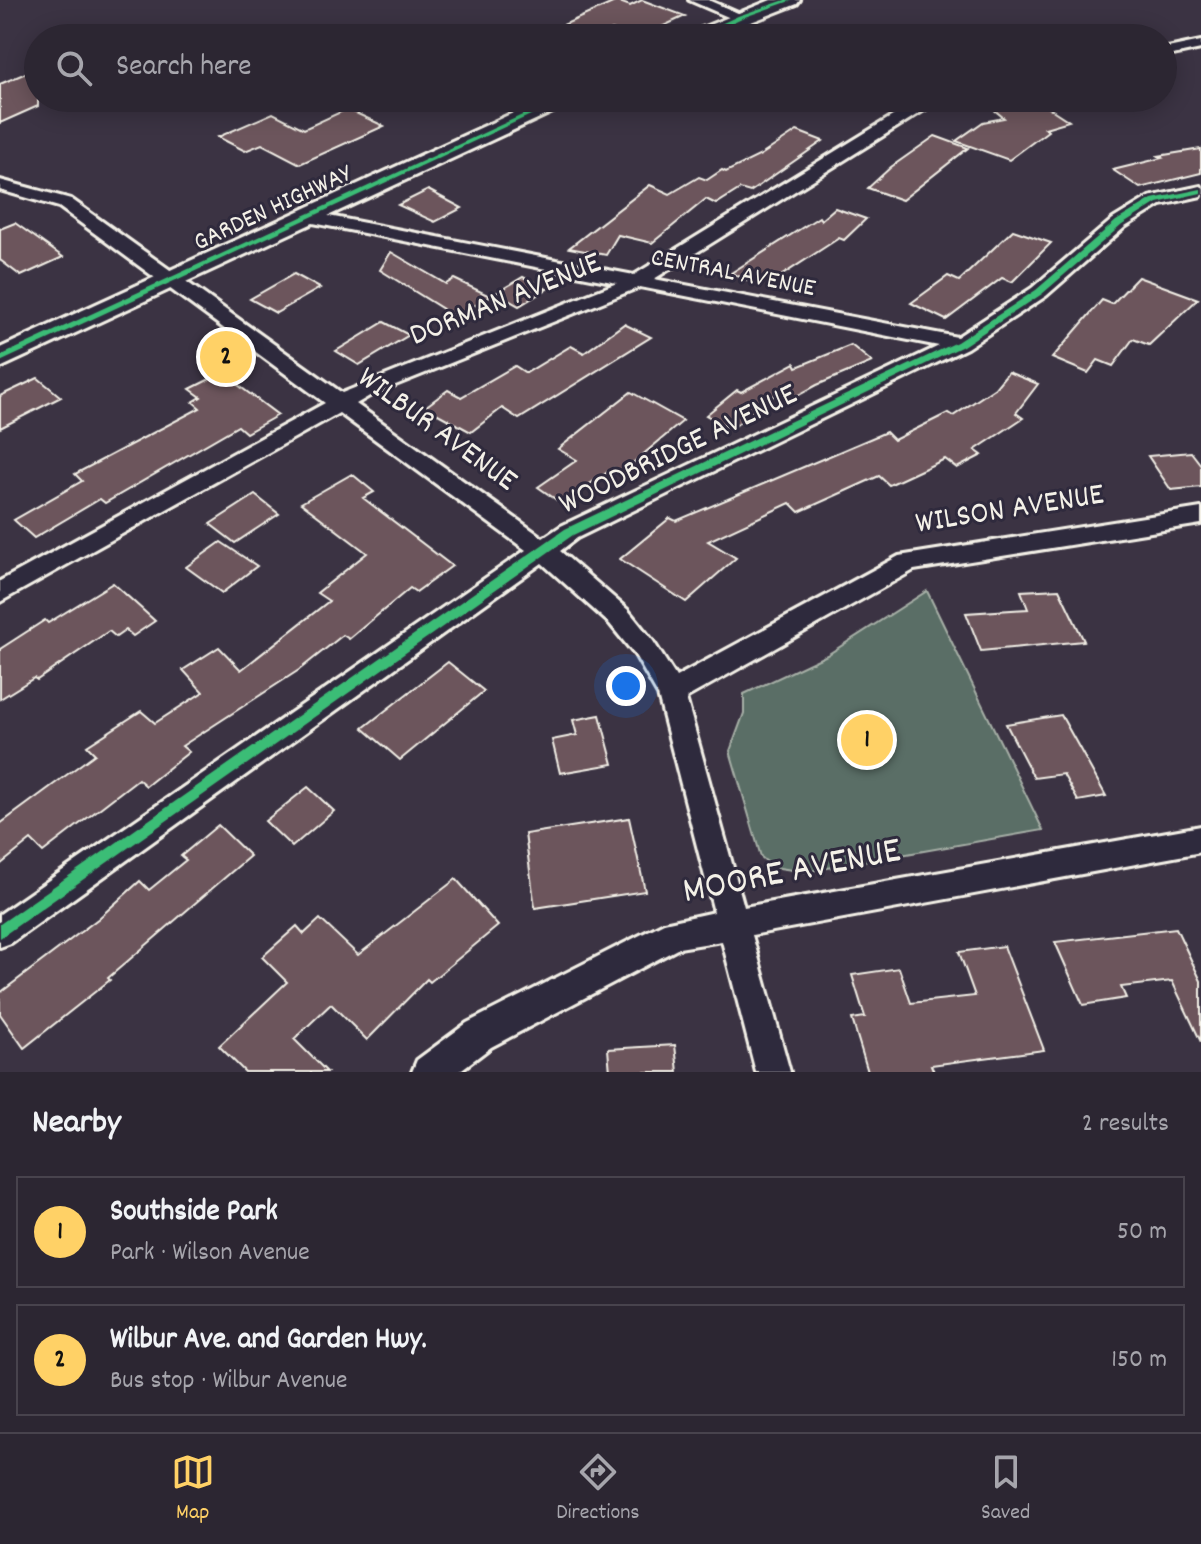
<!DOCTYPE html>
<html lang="en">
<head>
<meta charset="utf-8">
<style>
	:root { --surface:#2c2632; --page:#342e3a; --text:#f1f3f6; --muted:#a6a5ac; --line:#48434d; --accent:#ffd166 }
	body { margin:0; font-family:Dekko,sans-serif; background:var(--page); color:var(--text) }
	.you { position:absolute; left:626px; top:686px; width:28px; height:28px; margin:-20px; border:6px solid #fff; border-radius:50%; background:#1a73e8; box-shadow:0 0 0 12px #1a73e833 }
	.badge { display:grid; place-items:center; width:52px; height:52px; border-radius:50%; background:var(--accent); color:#111; font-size:26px; font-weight:700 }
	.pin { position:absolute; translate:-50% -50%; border:4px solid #fff; box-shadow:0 2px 8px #0006 }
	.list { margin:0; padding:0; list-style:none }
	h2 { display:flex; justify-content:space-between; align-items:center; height:104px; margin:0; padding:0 32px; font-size:34px }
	h2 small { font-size:26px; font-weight:400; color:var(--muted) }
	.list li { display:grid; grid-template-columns:52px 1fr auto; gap:24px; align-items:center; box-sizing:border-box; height:112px; margin:0 16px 16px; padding:0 16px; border:2px solid var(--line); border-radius:0px }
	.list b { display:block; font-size:30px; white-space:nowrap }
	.list p { margin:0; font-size:26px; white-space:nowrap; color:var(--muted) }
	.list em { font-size:26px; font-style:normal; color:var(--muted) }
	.icon { flex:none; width:44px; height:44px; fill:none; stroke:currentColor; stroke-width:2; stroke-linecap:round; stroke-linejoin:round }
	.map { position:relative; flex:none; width:1201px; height:1072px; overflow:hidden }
	.search { position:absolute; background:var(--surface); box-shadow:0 4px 20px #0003; left:24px; right:24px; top:24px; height:88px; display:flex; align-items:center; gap:20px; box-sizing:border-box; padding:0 28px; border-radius:44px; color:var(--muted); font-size:30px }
	.sheet { height:360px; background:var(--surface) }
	nav { display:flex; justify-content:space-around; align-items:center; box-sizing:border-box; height:112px; border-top:2px solid var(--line); background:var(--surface); font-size:22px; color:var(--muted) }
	nav a { display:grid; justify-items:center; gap:4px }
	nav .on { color:var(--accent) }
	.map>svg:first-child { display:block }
	.green { fill:#5a6e66; stroke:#a7b0a7; stroke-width:2 }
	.building { fill:#6c555c; stroke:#f4f1e8; stroke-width:2 }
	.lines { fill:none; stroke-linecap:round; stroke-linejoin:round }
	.street-casing { stroke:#f4f1e8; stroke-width:6 }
	.secondary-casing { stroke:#f4f1e8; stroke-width:6 }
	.street { fill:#2f2a3d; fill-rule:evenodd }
	.secondary { fill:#2f2a3d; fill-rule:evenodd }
	.cycleway-casing { stroke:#2f2a3d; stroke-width:5 }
	.cycleway { fill:#3abd76; fill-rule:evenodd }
	.labels { text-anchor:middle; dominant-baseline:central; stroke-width:6; stroke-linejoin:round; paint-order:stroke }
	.far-street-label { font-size:26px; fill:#f4f1e8; stroke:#2f2a3d }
	.street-label { font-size:32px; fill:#f4f1e8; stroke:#2f2a3d }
	.near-street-label { font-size:38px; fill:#f4f1e8; stroke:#2f2a3d }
</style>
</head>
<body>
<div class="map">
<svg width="1201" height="1072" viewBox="0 0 1201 1072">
	<rect width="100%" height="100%" fill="#3b3343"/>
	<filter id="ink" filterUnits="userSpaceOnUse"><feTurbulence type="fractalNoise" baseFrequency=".0125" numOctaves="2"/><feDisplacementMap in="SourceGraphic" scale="16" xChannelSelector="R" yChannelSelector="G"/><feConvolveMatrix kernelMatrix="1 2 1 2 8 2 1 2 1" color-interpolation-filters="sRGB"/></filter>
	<g filter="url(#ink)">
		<!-- green -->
		<polygon class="green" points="927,591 1043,830 805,872 773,867 761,857 730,751 744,713 744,694 827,655"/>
		<!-- building -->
		<g class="building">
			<polygon points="642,0 685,16 638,38 612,30 596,38 534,38 617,1 630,6"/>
			<polygon points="38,68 38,106 0,123 0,84"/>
			<polygon points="1037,100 1069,121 1045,128 1048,131 1009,160 956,141 983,122 1004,118 993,109"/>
			<polygon points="347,109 384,126 300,164 262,144 245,151 218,137 273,113 304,129"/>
			<polygon points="797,131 823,141 750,192 740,189 716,204 706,199 652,243 618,235 606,255 569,248 650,185 670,194 699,177 707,180 722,170 726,172 761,155"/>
			<polygon points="935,136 968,148 902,200 868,188 891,167"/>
			<polygon points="1201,149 1201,173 1140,188 1113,170 1162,158 1158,156"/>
			<polygon points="428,190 462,208 435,222 398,205"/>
			<polygon points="835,208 866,219 844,240 839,238 773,281 770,276 758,285 731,273 819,217 821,220"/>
			<polygon points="15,223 63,257 21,276 0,260 0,229"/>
			<polygon points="1013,230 1051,243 1012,282 1002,278 946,320 911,303 948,276 959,281"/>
			<polygon points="391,252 446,284 454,279 490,296 456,317 380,270"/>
			<polygon points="294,274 320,288 276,313 250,299"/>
			<polygon points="523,277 547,289 519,306 496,293"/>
			<polygon points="1138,277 1198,299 1149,345 1133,339 1113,366 1098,360 1088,373 1052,358 1102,300 1112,304"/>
			<polygon points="384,322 409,335 359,365 336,351"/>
			<polygon points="624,324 651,337 519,419 502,408 471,432 425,407 448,390 461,397 515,366 526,373 571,346 584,353"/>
			<polygon points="851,345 872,362 817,385 786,402 776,394 731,429 706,415 737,390 741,392 795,363 797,367"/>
			<polygon points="1008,372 1038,384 1016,413 1023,418 975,450 982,455 957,468 945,459 889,485 879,476 799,512 790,503 708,541 736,558 686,602 620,559 670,518 676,521 886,432 894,440 948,413 953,416 995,388"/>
			<polygon points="222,373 278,415 246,433 238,426 105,503 100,499 34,538 14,520 82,481 75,474 200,408 193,402 201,397 190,389"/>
			<polygon points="38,378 61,397 0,428 0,396"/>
			<polygon points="631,392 683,421 622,472 614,468 561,503 538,487 577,460 558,449"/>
			<polygon points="1191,452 1201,465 1201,487 1171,490 1148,456"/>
			<polygon points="352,474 374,492 363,498 452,566 416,592 410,588 349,639 343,635 299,670 182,746 189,752 146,786 138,779 43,852 31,840 0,865 0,824 95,754 87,746 141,711 155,723 203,692 183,670 219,647 241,670 329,601 317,593 367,553 301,503"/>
			<polygon points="255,495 279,514 235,543 210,524"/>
			<polygon points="221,542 257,566 222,593 186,567"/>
			<polygon points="113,583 155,621 133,636 126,630 116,637 109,631 37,680 34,678 0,699 0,649 45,620 48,623"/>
			<polygon points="1059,589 1084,641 981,651 966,613 1028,609 1021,591"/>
			<polygon points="448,662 484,691 400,760 363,728"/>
			<polygon points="600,715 613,764 560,773 552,740 577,735 573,720"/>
			<polygon points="1061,715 1106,796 1078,801 1063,774 1034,778 1006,724"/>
			<polygon points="308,787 334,811 292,847 265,821"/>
			<polygon points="629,818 645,891 535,908 525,834"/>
			<polygon points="218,825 250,856 108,978 110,980 24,1048 0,1014 0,993 99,918 140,881 149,890 186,860 181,856"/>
			<polygon points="456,879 498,926 430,982 427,979 367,1040 331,1004 294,1039 327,1072 245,1072 219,1046 287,982 262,957 297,926 304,934 320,919 358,955"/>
			<polygon points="1176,928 1201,981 1201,1042 1172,981 1121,987 1126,998 1083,1005 1055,942"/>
			<polygon points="1004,946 1044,1050 931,1065 934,1072 868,1072 852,1019 865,1017 852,975 899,968 911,1003 975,996 959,952"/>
			<polygon points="675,1045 678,1072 610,1072 608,1049"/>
		</g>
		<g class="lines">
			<defs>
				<g id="street">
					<polygon points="689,0 708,0 747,17 735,20"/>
					<polygon points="1201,41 1201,49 1163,57 1163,49"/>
					<path d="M922,98H950L934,104L654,279L957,337L1032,288L1113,219L1149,197L1201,186V196L1161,205L1125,227L1046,296L967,348L577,538L560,551L628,610L653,641L676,677L899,556L1201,508V524L914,570L686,698L744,907L1201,826V852L752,935L790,1072H756L722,941L679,948L491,1047L458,1072H412L417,1060L467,1023L664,923L714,912L658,695L635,655L610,624L542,563L11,943L0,947V914L526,550L339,413L0,602V581L325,403L59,207L0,190V180L71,199L342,393L617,283L308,222L299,217L302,213L308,212L634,275ZM640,287L939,346L561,526L543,538L356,404L373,394Z"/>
				</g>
				<g id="secondary">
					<polygon points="771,0 800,0 797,4 710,38 684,38 687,34"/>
					<polygon points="546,98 575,98 572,103 0,368 0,348"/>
				</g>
			</defs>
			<!-- street casing -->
			<use href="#street" class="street-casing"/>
			<!-- secondary casing -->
			<use href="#secondary" class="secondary-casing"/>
			<!-- street -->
			<use href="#street" class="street"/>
			<!-- secondary -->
			<use href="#secondary" class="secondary"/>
			<defs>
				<g id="cycleway">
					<polygon points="785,0 793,0 742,18 699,38 691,38 738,16"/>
					<polygon points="559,98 567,98 0,362 0,356"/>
					<polygon points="1201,189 1201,193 1157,203 1122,225 1042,294 963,346 573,535 0,938 0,924 565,529 957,342 1036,290 1116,221 1152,199"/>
				</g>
			</defs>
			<!-- cycleway casing -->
			<use href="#cycleway" class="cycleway-casing"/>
			<!-- cycleway -->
			<use href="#cycleway" class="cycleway"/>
		</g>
	</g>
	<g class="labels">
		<!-- far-street labels -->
		<g class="far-street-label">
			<text transform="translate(273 209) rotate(-25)">GARDEN HIGHWAY</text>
			<text transform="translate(733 274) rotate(11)">CENTRAL AVENUE</text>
		</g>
		<!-- street labels -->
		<g class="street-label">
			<text transform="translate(506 301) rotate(-22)">DORMAN AVENUE</text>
			<text transform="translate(436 431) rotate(36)">WILBUR AVENUE</text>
			<text transform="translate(679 451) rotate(-26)">WOODBRIDGE AVENUE</text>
			<text transform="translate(1010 511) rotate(-9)">WILSON AVENUE</text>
		</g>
		<!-- near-street labels -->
		<g class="near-street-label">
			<text transform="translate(792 873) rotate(-11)">MOORE AVENUE</text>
		</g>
	</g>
</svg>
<div class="you"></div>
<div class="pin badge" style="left:867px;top:740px">1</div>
<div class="pin badge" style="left:226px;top:357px">2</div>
<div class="search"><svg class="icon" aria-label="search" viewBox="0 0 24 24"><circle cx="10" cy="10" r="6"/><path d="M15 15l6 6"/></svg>Search here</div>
</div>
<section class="sheet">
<h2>Nearby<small>2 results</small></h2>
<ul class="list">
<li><span class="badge">1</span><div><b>Southside Park</b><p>Park · Wilson Avenue</p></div><em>50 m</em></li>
<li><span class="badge">2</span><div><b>Wilbur Ave. and Garden Hwy.</b><p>Bus stop · Wilbur Avenue</p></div><em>150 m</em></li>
</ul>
</section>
<nav>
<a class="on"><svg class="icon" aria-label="map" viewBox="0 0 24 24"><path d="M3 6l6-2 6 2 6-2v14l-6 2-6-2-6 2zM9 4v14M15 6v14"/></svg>Map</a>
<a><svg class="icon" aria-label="directions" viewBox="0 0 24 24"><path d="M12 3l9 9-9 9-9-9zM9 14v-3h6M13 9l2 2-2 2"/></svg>Directions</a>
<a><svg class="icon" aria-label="saved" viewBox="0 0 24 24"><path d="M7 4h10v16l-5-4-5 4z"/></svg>Saved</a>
</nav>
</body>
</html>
